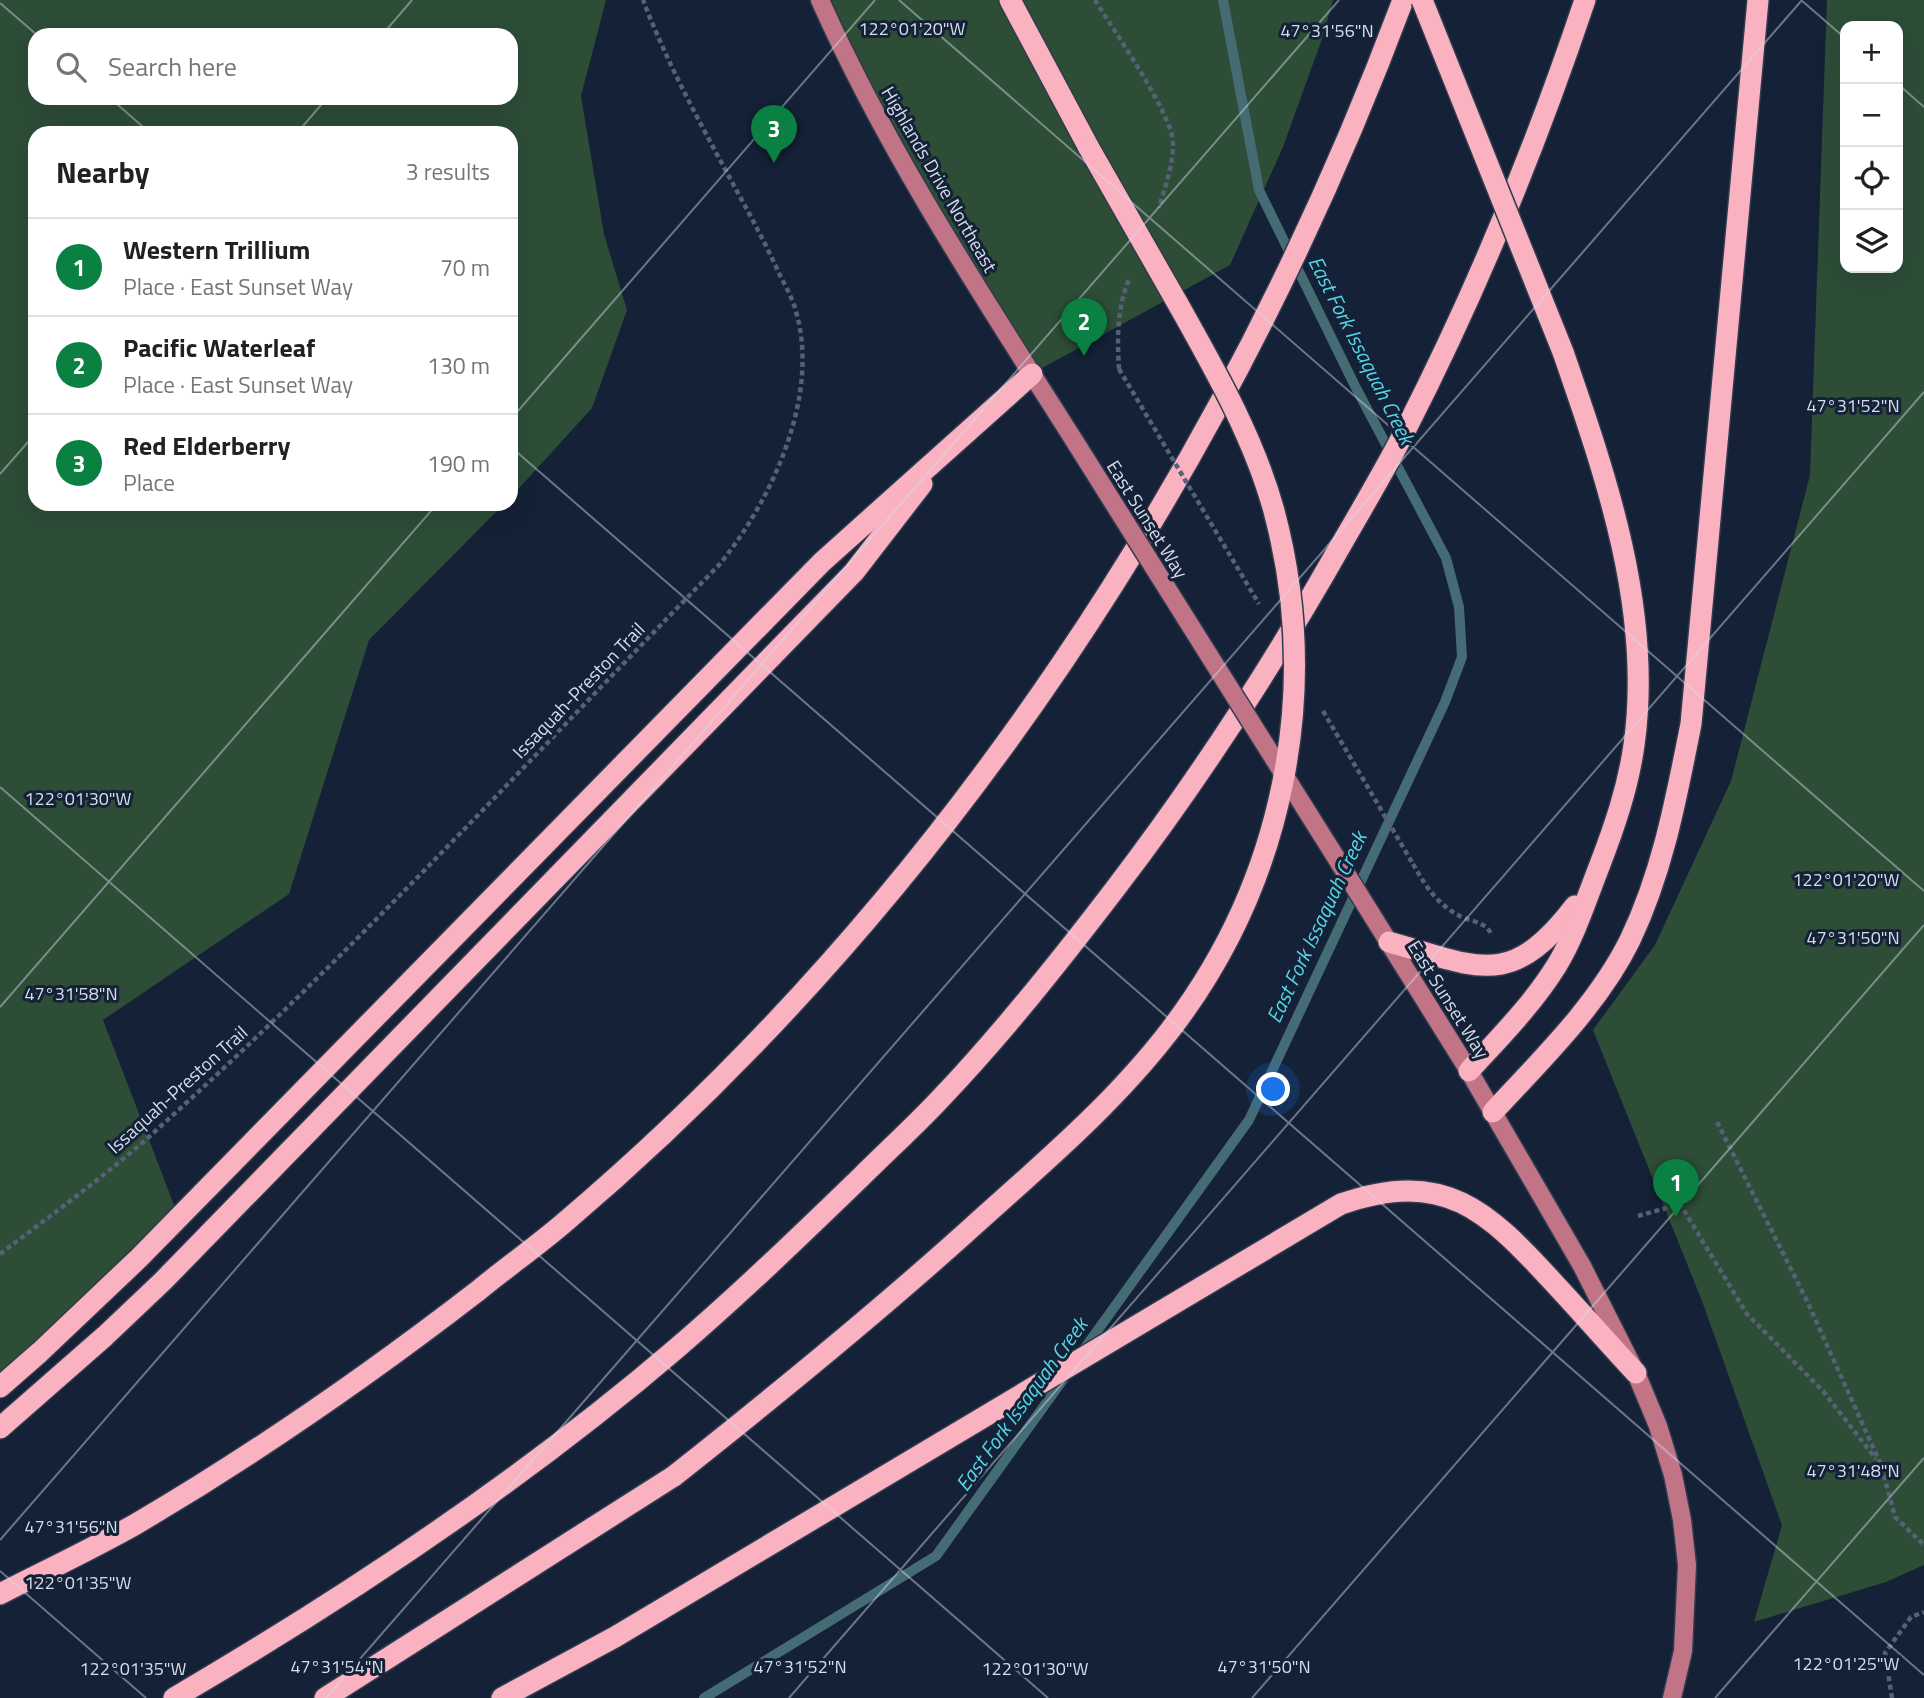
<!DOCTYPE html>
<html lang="en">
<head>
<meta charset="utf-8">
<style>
	:root { --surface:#fff; --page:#f6f6f6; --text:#202124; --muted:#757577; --line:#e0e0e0; --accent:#0b8043 }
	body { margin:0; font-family:"Titillium Web",sans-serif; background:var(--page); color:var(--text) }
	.controls { position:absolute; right:21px; top:21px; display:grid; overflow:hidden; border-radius:14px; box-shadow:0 7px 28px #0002 }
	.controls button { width:63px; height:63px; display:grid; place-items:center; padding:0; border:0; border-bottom:2px solid var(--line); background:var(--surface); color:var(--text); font:35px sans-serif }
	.you { position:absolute; left:1274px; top:1090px; width:24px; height:24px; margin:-18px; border:5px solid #fff; border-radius:50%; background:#1a73e8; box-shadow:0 0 0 10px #1a73e833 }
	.badge { display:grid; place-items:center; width:46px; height:46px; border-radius:50%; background:var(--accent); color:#fff; font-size:23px; font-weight:700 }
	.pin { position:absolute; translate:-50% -58px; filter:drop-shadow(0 2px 4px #0008) }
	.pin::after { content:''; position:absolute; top:37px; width:24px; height:21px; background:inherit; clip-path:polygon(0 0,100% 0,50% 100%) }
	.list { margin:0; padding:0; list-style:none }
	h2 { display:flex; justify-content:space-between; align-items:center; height:91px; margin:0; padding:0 28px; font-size:30px }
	h2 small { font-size:23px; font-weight:400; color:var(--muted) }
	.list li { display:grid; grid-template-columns:46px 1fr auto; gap:21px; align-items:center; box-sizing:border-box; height:98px; padding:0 28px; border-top:2px solid var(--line) }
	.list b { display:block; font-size:26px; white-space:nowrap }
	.list p { margin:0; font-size:23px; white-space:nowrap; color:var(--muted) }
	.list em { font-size:23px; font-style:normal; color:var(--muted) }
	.icon { flex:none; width:38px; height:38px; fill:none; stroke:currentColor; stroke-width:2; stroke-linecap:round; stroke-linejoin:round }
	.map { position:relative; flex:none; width:1924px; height:1698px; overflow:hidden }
	.search { position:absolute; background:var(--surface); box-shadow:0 7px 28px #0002; left:28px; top:28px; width:490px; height:77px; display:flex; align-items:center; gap:18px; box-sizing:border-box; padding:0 24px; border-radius:21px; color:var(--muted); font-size:26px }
	.panel { position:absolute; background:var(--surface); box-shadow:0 7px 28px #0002; left:28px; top:126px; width:490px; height:385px; border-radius:21px }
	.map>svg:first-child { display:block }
	.green { fill:#2d4d37; fill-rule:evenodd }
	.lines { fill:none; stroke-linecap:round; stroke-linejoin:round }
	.stream { stroke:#456b74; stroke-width:10 }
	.secondary-casing { stroke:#2f3b50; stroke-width:21 }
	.motorway-casing { stroke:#2f3b50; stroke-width:24 }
	.path { stroke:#566175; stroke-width:4.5; stroke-dasharray:5 3.5; stroke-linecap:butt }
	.secondary { stroke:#c07485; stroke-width:18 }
	.motorway { stroke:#fab1c0; stroke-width:21 }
	.secondary-bridge-casing { stroke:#2f3b50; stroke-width:21; stroke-linecap:butt }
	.motorway-bridge-casing { stroke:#2f3b50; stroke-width:24; stroke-linecap:butt }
	.path-bridge { stroke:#566175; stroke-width:4.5; stroke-dasharray:5 3.5; stroke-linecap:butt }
	.secondary-bridge { stroke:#c07485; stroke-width:18 }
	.motorway-bridge { stroke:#fab1c0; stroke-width:21 }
	.ticks { fill:none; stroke:#d4ddec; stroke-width:2; stroke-opacity:0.45 }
	.labels { text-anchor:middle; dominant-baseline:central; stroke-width:6; stroke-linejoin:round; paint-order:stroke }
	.street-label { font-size:19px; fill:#d4ddec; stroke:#142137 }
	.water-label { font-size:21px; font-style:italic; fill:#55d6e7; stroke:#142137 }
	.ticks-label { font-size:18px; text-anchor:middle; fill:#d4ddec; stroke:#142137; stroke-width:6; stroke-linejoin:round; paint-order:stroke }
</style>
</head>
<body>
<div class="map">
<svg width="1924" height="1698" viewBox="0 0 1924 1698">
	<rect width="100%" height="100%" fill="#142137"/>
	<!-- green -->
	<g class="green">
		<path d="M0,0H606L581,96L604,234L627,310L592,408L511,497V133H35V504H504L369,640L289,894L103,1020L179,1218L0,1387ZM35,35H511V98H35Z"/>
		<polygon points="820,0 1333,0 1323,36 1283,147 1230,265 1033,373 914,182"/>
		<path d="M1827,0H1924V1565L1886,1582L1754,1622L1782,1525L1702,1301L1593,1030L1655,945L1731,781L1810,475ZM1898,26V268H1845V26Z"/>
	</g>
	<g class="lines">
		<!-- stream -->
		<g class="stream">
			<polyline points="1082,1352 1249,1120 1445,702 1462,657 1459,607 1446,558 1355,386 1259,190 1223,0"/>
			<polyline points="704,1698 936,1556 1067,1374"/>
		</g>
		<defs>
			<g id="secondary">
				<path d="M820,0C890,157 986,301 1077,445"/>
				<polyline points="1340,864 1469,1071 1582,1266 1636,1373 1658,1426 1673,1475 1682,1520 1687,1565 1683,1651 1672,1698"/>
			</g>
			<g id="motorway">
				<polyline points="1010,0 1089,148"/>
				<path d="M1389,942C1478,967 1510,991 1575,906"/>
				<path d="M1469,1071C1500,1037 1533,1004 1557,965C1575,935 1586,900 1599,867C1614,828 1628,788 1634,745C1653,611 1606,476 1563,352"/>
				<path d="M1493,1112C1541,1060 1598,1005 1630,940C1663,871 1676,799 1691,724L1758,0"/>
				<polyline points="0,1387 40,1352 139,1258 822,562 1032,374"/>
				<polyline points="0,1428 105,1336 163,1281 854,572 922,484"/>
				<path d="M0,1594C45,1571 92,1549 136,1524C255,1454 369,1375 479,1290C507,1267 537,1246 565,1222C945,899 1229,465 1403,0"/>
				<path d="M174,1698C350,1595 522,1481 677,1348C740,1294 800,1236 860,1178C887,1151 915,1126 941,1098C1003,1033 1060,961 1115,889C1200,778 1276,660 1345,538C1366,502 1387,466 1406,429C1476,292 1536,146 1585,0"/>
				<polyline points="325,1698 674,1476"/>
				<path d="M502,1698L615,1637L1341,1204C1444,1168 1487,1210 1553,1282C1581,1312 1608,1343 1636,1373"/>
			</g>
		</defs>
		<!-- secondary casing -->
		<use href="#secondary" class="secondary-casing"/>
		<!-- motorway casing -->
		<use href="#motorway" class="motorway-casing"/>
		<!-- path -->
		<g class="path">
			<path d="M1095,0C1112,28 1174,116 1173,144C1173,166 1165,187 1159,208"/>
			<path d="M1119,369C1117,338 1117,306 1130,277"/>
			<path d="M1413,864C1425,885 1436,903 1458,915C1469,922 1486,921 1491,934"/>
			<polyline points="1717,1122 1807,1301 1881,1465 1895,1517 1924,1545"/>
			<polyline points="1638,1216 1680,1204 1747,1314 1823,1391 1876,1459"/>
			<path d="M0,1254C55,1212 111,1172 162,1125C357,949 535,753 719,565C773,499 823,391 794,305C790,293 783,282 778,271C766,245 753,220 739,195C705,132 669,68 643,0"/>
			<polyline points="1892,1698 1885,1653 1911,1617 1924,1612"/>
		</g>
		<!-- secondary -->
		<use href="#secondary" class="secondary"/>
		<!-- motorway -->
		<use href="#motorway" class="motorway"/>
		<defs>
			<polyline id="secondary-bridge" points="1077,445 1340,864"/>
			<g id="motorway-bridge">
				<polyline points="1422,0 1563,352"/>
				<path d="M674,1476C779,1393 882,1309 981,1219C1047,1160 1117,1100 1171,1029C1284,881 1322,691 1274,511C1254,438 1215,370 1178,304C1148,252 1119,200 1089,148"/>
			</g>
		</defs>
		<!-- secondary-bridge casing -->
		<use href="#secondary-bridge" class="secondary-bridge-casing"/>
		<!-- motorway-bridge casing -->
		<use href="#motorway-bridge" class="motorway-bridge-casing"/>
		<!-- path-bridge -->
		<g class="path-bridge">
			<polyline points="1119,369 1259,604"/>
			<polyline points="1323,711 1413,864"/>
		</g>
		<!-- secondary-bridge -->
		<use href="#secondary-bridge" class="secondary-bridge"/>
		<!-- motorway-bridge -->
		<use href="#motorway-bridge" class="motorway-bridge"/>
	</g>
	<!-- ticks -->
	<path class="ticks" d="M899,0L1924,891M1801,0L1845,38M0,3L37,35M382,35L412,0M1898,84L1924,107M110,98L150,133M297,133L327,98M511,419L875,0M511,447L1924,1675M0,474L35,434M0,787L1048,1698M0,1007L437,504M0,1540L1339,0M0,1571L146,1698M326,1698L1802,0M789,1698L1924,392M1252,1698L1924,925M1715,1698L1924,1458"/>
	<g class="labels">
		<!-- street labels -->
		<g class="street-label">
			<text transform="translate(940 179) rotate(60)">Highlands Drive Northeast</text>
			<text transform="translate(1148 519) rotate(58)">East Sunset Way</text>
			<text transform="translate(578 690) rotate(-46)">Issaquah-Preston Trail</text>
			<text transform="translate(1449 999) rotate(58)">East Sunset Way</text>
			<text transform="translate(177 1089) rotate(-42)">Issaquah-Preston Trail</text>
		</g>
		<!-- water labels -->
		<g class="water-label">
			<text transform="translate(1362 350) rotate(63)">East Fork Issaquah Creek</text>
			<text transform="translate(1316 927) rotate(-65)">East Fork Issaquah Creek</text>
			<text transform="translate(1021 1404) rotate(-54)">East Fork Issaquah Creek</text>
		</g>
	</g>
	<g class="ticks-label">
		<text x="912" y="35">122°01'20"W</text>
		<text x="1327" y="37">47°31'56"N</text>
		<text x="1853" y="412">47°31'52"N</text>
		<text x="78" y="805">122°01'30"W</text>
		<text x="1846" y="886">122°01'20"W</text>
		<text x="1853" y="944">47°31'50"N</text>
		<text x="71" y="1000">47°31'58"N</text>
		<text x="1853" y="1477">47°31'48"N</text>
		<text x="71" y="1533">47°31'56"N</text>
		<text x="78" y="1589">122°01'35"W</text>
		<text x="1846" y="1670">122°01'25"W</text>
		<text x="337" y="1673">47°31'54"N</text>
		<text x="800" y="1673">47°31'52"N</text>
		<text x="1264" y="1673">47°31'50"N</text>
		<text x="133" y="1675">122°01'35"W</text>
		<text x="1035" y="1675">122°01'30"W</text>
	</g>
</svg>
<div class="controls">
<button>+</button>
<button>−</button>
<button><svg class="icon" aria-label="locate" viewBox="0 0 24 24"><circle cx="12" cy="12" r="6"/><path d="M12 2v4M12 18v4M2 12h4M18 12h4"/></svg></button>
<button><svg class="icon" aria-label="layers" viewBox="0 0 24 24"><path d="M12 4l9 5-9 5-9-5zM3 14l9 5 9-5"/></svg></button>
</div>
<div class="you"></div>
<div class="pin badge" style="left:1676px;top:1217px">1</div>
<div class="pin badge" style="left:1084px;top:356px">2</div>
<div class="pin badge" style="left:774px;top:163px">3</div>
<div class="search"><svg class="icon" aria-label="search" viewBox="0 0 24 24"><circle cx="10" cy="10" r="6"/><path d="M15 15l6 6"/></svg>Search here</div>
<section class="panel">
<h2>Nearby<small>3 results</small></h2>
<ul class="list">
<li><span class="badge">1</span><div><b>Western Trillium</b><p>Place · East Sunset Way</p></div><em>70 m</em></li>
<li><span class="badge">2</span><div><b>Pacific Waterleaf</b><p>Place · East Sunset Way</p></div><em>130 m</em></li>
<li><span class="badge">3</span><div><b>Red Elderberry</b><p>Place</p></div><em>190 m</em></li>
</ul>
</section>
</div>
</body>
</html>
